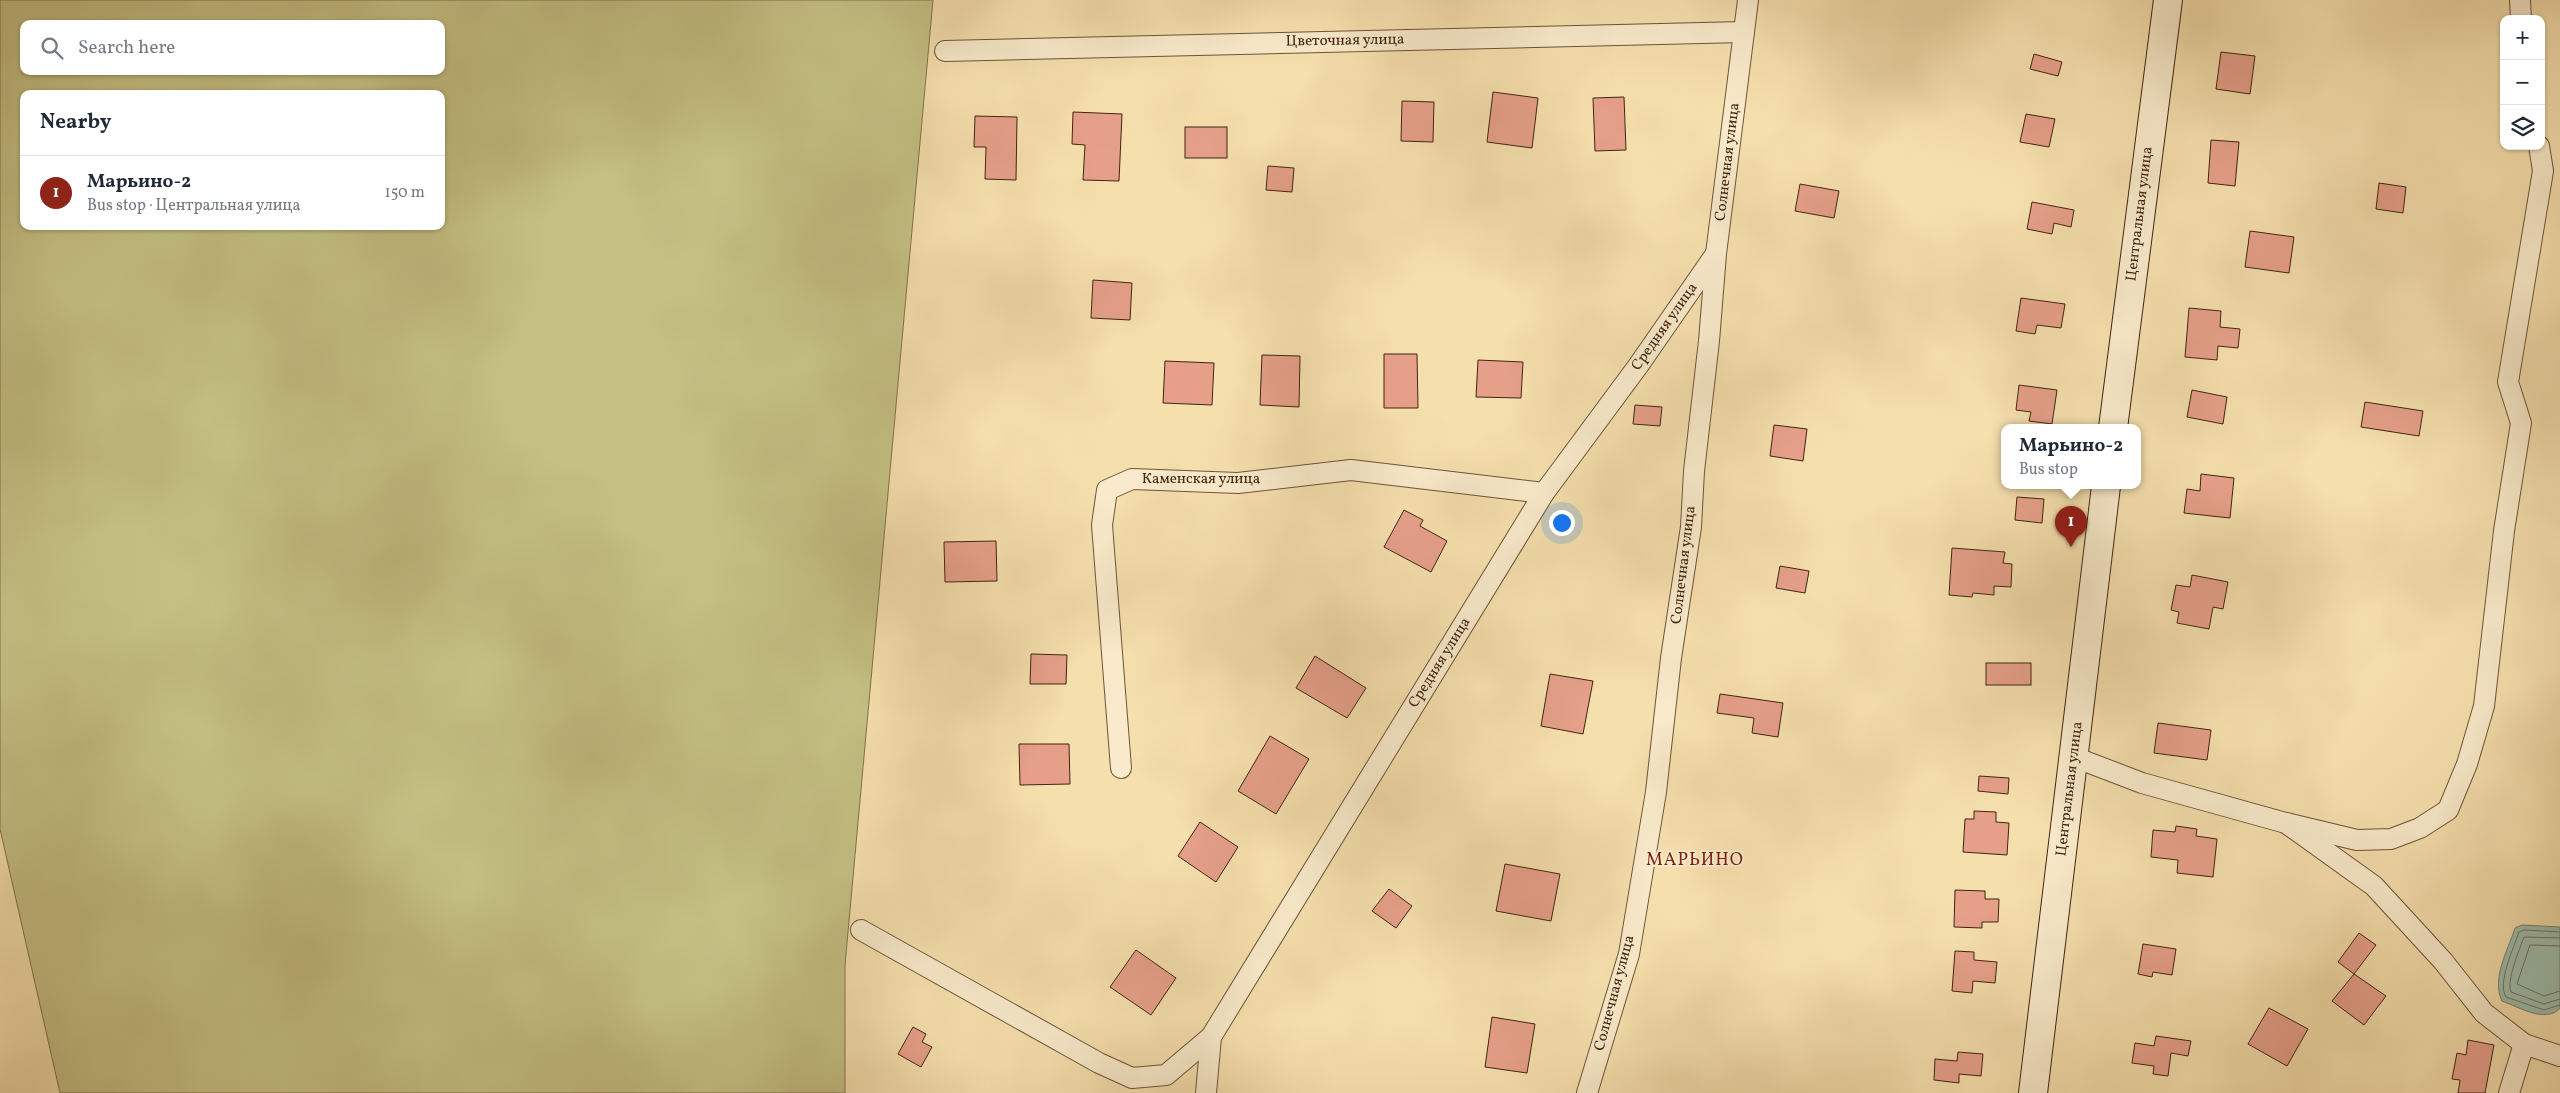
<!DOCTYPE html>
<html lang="en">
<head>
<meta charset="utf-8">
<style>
	:root { --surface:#fff; --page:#f6f6f7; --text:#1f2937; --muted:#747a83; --line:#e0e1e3; --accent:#8f2418 }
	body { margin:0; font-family:Vollkorn,serif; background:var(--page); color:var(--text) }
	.controls { position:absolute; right:15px; top:15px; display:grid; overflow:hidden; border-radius:10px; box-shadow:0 1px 4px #0004 }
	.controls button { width:45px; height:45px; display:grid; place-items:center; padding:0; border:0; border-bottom:1px solid var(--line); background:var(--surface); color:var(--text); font:25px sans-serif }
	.you { position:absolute; left:1561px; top:522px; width:18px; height:18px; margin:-12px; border:4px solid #fff; border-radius:50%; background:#1a73e8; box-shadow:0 0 0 8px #1a73e833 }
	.badge { display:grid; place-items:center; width:32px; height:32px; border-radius:50%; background:var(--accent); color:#fff; font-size:16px; font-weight:700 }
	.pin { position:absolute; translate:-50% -41px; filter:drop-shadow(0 1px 2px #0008) }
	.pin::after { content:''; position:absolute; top:26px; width:18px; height:15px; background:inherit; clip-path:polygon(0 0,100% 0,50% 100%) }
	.popup { position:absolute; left:2001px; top:424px; width:140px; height:65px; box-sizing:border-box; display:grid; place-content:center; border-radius:10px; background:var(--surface); filter:drop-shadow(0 1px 4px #0005); font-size:16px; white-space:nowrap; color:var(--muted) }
	.popup b { font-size:19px; color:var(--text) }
	.popup::after { content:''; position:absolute; left:50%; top:100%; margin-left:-10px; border:10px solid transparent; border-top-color:var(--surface) }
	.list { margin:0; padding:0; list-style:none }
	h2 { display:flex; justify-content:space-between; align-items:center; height:65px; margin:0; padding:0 20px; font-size:21px }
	h2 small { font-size:16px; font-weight:400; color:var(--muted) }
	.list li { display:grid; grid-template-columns:32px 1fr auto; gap:15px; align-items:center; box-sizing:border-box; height:75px; padding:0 20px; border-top:1px solid var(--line) }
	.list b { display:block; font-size:19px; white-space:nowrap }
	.list p { margin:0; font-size:16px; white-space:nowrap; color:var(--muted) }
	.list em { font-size:16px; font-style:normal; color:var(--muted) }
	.icon { flex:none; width:28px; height:28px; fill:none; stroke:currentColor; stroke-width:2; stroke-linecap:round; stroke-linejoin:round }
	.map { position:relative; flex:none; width:2560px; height:1093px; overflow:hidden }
	.search { position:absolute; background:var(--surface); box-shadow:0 1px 4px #0004; left:20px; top:20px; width:425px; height:55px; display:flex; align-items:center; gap:12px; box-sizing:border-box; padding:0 18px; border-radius:10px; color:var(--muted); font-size:19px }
	.panel { position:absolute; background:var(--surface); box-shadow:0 1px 4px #0004; left:20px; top:90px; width:425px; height:140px; border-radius:10px }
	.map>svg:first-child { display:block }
	.green { fill:#c4c084; stroke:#82724a; fill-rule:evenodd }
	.water { fill:#9cbcac; stroke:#787f6e }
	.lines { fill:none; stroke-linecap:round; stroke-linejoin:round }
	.shore { stroke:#6e705e; stroke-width:1 }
	.building { fill:#e6a08a; stroke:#412411 }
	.minor-casing { stroke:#6e5338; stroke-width:22 }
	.secondary-casing { stroke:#412411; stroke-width:30 }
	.minor { stroke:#f8eaca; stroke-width:20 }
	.secondary { stroke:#f8eaca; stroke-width:28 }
	.labels { text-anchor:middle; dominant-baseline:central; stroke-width:4; stroke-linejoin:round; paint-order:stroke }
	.street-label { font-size:15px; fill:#412411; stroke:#f8eaca }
	.quarter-label { font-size:18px; letter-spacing:1px; fill:#7a1f14; stroke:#f8eaca }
</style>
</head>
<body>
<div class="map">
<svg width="2560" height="1093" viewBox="0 0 2560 1093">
	<rect width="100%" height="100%" fill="#f5dfad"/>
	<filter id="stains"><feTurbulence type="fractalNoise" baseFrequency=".004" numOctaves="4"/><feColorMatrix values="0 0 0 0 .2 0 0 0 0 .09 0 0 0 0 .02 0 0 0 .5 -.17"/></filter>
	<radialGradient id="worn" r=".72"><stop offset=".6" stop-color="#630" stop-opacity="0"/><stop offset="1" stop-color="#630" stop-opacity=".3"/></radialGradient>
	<!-- green -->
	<path class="green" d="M0,0H933L845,965V1093H60L0,829ZM24,24H441V71H24ZM24,94H441V226H24Z"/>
	<!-- water -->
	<path class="water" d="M2522,925L2560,927V1008C2546,1024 2519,1007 2502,1001C2491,979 2508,950 2515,928Z"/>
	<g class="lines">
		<!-- shore -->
		<g class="shore">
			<path d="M2560,932L2524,930L2519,932C2514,947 2497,983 2506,997L2544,1010L2560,1005"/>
			<path d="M2560,938L2524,937C2520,948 2506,981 2511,992L2544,1004L2560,999"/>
			<polyline points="2560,946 2530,945 2517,984 2544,996 2560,991"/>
		</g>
	</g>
	<!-- building -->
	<g class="building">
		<polygon points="2221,52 2255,56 2250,94 2216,89"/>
		<polygon points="2034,54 2062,62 2058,76 2030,69"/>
		<polygon points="1493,92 1538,98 1532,148 1487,142"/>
		<polygon points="1624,97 1626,150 1595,151 1593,98"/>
		<polygon points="1402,101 1434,102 1433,142 1401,141"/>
		<polygon points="1073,112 1122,114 1119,181 1083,180 1085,145 1072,144"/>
		<polygon points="2026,114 2055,119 2049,147 2020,142"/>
		<polygon points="975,116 1017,117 1016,180 985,179 986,147 974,147"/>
		<rect x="1185" y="127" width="42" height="31"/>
		<polygon points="2211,140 2239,142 2235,186 2208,183"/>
		<polygon points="1268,166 1294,168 1292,192 1266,190"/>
		<polygon points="2379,183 2406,187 2403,213 2376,209"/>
		<polygon points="1800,184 1839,191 1834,218 1795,211"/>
		<polygon points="2032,202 2074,210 2071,227 2054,223 2052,234 2027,229"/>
		<polygon points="2250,231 2294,237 2289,273 2245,267"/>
		<polygon points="1093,280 1132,283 1130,320 1091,318"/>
		<polygon points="2021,298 2065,304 2061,328 2037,325 2035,334 2016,331"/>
		<polygon points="2189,308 2221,311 2220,327 2240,329 2238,348 2218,346 2217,360 2185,357"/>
		<polygon points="1384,354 1417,354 1418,408 1384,408"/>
		<polygon points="1262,355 1300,356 1299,407 1260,405"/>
		<polygon points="1478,360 1523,362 1521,398 1476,397"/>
		<polygon points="1165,361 1214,363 1212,405 1163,403"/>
		<polygon points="2019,385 2057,390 2052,424 2029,421 2031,412 2016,410"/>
		<polygon points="2192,390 2227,397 2223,424 2187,417"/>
		<polygon points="2365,402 2423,411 2419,436 2361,427"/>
		<polygon points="1635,405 1662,407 1660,426 1633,424"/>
		<polygon points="1774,425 1807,429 1803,461 1770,456"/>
		<polygon points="2201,474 2234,478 2230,518 2184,513 2187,489 2200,491"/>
		<polygon points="2017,497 2044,499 2042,523 2015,520"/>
		<polygon points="1404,510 1423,520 1420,526 1447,541 1431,572 1384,547"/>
		<polygon points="996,541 997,581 945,582 944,542"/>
		<polygon points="1952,548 2005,552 2003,563 2012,564 2011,587 1994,586 1994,595 1973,593 1972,597 1949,595"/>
		<polygon points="1780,566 1809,571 1805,593 1776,588"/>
		<polygon points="2192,575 2228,582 2223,609 2213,607 2209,629 2177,623 2179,612 2171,610 2176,585 2190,587"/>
		<polygon points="1031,654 1067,655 1066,684 1030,684"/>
		<polygon points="1315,656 1366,688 1347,718 1296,688"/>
		<rect x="1986" y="663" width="45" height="22"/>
		<polygon points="1550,674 1593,681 1583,734 1541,726"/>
		<polygon points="1720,694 1783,703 1778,737 1752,733 1754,718 1717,713"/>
		<polygon points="2158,723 2211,730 2207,760 2154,753"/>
		<polygon points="1270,736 1309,759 1276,814 1238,791"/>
		<polygon points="1019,744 1069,744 1070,784 1020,785"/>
		<polygon points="1979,776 2009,778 2008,794 1978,791"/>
		<polygon points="1974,811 1996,812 1996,822 2009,823 2007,855 1963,852 1965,819 1974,819"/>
		<polygon points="1200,822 1238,847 1216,882 1178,856"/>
		<polygon points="2176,826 2197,829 2196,836 2217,839 2213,877 2177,873 2178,860 2151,857 2153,830 2175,832"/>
		<polygon points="1505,864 1560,874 1551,921 1496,911"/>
		<polygon points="1389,889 1412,906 1396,928 1372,911"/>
		<polygon points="1955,890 1985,891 1985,899 1999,899 1998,922 1982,922 1982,928 1954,927"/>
		<polygon points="2359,933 2376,945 2354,974 2338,962"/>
		<polygon points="2143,944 2176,949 2172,975 2153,972 2152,977 2138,974"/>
		<polygon points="1136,950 1176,978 1151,1015 1110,987"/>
		<polygon points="1955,951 1974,952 1974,960 1997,962 1995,983 1973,981 1972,993 1952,991"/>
		<polygon points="2354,974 2386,996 2364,1025 2332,1001"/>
		<polygon points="2269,1008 2308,1029 2287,1066 2248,1044"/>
		<polygon points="1492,1017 1535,1024 1527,1073 1485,1067"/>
		<polygon points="913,1027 926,1034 922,1042 932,1047 921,1067 898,1054"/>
		<polygon points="2156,1036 2191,1041 2188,1056 2171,1053 2168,1076 2153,1074 2154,1066 2132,1063 2135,1043 2154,1046"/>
		<polygon points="2468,1040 2494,1045 2485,1093 2458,1093 2460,1080 2452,1079 2457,1053 2466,1055"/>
		<polygon points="1958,1052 1983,1054 1981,1076 1959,1074 1959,1083 1934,1080 1935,1059 1957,1061"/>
	</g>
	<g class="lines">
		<defs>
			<g id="minor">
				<polyline points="2520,0 2521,19"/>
				<polyline points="945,51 1744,32"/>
				<polyline points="2074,757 2142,783 2286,823 2374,886 2443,961 2484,1013 2524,1044 2560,1056"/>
				<polyline points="1121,768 1102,525 1107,490 1132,479 1238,483 1351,470 1544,493"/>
				<polyline points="2286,823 2357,840 2391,839 2420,828 2448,810 2467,764 2484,706 2504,531 2521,423 2508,382 2543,171 2539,146"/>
				<polyline points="861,930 1099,1063 1132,1078 1166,1075 1211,1037"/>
				<polyline points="1206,1093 1211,1037 1544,493 1638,366 1715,255"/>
				<polyline points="1587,1093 1629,954 1656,792 1671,658 1691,527 1694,471 1709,341 1716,254 1748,0"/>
				<polyline points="2509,1093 2524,1044"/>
			</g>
			<g id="secondary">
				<polyline points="2113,428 2168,0"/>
				<polyline points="2033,1093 2106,486"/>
			</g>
		</defs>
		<!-- minor casing -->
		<use href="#minor" class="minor-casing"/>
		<!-- secondary casing -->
		<use href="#secondary" class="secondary-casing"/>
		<!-- minor -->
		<use href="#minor" class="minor"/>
		<!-- secondary -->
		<use href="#secondary" class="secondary"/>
	</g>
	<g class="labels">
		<!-- street labels -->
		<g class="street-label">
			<text transform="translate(1345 41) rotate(-1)">Цветочная улица</text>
			<text transform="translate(1728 162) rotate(-83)">Солнечная улица</text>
			<text transform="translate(2140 214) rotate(-83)">Центральная улица</text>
			<text transform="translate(1665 327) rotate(-55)">Средняя улица</text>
			<text x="1201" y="479">Каменская улица</text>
			<text transform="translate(1684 565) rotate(-83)">Солнечная улица</text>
			<text transform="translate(1440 663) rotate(-58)">Средняя улица</text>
			<text transform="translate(2070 789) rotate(-83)">Центральная улица</text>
			<text transform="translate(1615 993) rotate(-75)">Солнечная улица</text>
		</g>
		<!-- quarter labels -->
		<g class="quarter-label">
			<text x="1695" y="860">МАРЬИНО</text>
		</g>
	</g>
	<rect width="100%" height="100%" filter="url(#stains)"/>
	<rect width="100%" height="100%" fill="url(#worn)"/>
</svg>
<div class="controls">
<button>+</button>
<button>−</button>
<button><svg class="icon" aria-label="layers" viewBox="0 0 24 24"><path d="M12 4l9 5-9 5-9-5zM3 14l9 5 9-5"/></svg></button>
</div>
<div class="you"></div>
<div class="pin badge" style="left:2071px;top:547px">1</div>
<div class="popup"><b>Марьино-2</b>Bus stop</div>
<div class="search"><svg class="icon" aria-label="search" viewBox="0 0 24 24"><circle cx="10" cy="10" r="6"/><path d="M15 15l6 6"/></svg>Search here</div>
<section class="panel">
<h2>Nearby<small></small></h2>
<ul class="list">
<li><span class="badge">1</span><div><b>Марьино-2</b><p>Bus stop · Центральная улица</p></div><em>150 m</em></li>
</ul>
</section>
</div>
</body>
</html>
